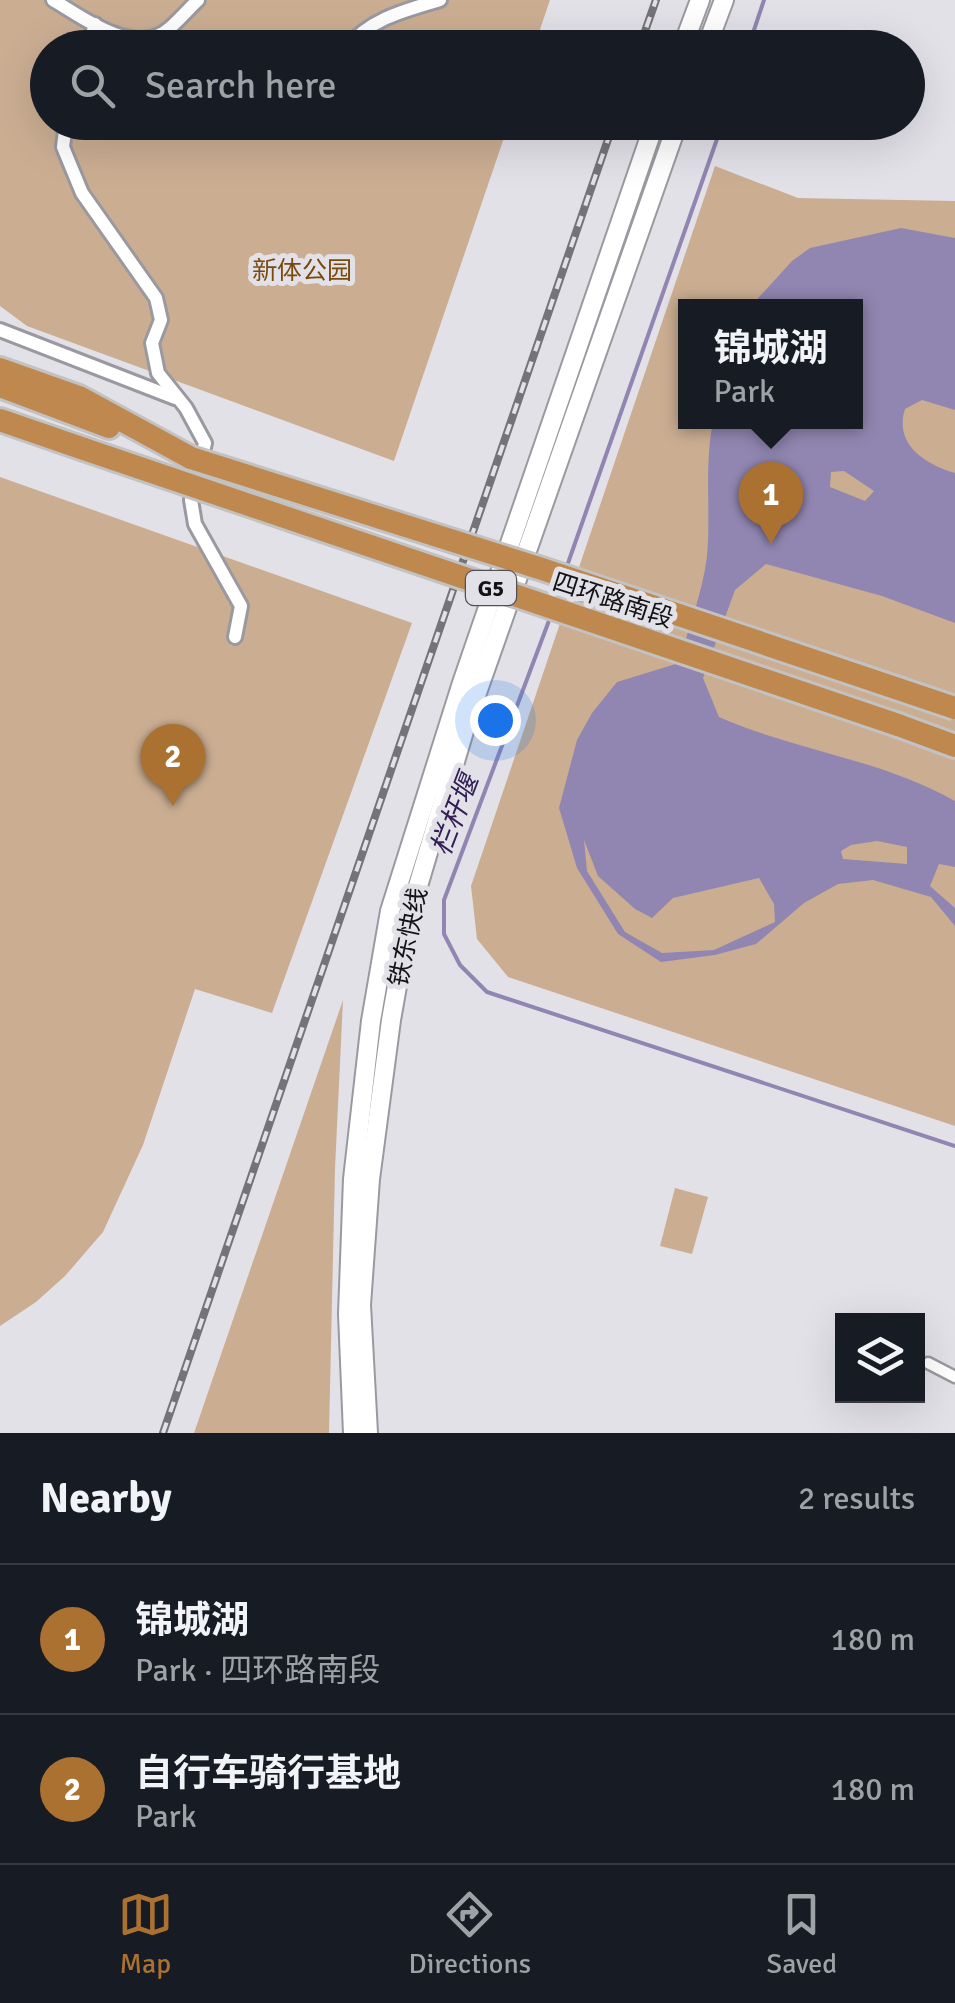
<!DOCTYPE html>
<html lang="en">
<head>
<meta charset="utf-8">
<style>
	:root { --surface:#171b24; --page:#20242c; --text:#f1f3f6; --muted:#9ea1a6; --line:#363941; --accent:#ab7131 }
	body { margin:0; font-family:Signika,"Noto Sans SC",sans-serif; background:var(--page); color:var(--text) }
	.controls { position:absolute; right:30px; bottom:30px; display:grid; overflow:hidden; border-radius:0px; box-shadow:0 10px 40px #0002 }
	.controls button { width:90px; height:90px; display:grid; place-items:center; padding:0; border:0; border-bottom:2px solid var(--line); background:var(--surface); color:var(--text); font:50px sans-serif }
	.you { position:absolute; left:495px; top:720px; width:35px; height:35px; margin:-25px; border:8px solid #fff; border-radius:50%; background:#1a73e8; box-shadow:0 0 0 15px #1a73e833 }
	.badge { display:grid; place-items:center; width:65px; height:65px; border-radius:50%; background:var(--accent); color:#fff; font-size:32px; font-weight:700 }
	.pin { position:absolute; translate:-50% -82px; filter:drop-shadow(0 2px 5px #0008) }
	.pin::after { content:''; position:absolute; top:52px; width:35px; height:30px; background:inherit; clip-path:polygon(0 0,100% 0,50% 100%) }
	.popup { position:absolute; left:678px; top:299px; width:185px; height:130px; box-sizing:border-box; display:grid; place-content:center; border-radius:0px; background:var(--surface); filter:drop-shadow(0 2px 8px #0005); font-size:32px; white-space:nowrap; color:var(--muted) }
	.popup b { font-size:38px; color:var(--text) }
	.popup::after { content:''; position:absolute; left:50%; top:100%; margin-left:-20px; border:20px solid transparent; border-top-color:var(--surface) }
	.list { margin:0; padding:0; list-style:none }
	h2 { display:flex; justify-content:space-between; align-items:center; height:130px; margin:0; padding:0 40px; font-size:42px }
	h2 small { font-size:32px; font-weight:400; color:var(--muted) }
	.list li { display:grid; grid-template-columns:65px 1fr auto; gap:30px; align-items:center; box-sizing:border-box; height:150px; padding:0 40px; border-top:2px solid var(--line) }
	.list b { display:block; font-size:38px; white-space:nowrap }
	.list p { margin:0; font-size:32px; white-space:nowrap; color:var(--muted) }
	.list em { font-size:32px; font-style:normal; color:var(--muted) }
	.icon { flex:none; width:55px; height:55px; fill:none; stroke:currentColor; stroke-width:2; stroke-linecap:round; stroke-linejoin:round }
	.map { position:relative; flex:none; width:955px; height:1433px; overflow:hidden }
	.search { position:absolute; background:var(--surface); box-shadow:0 10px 40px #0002; left:30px; right:30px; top:30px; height:110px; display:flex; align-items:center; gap:25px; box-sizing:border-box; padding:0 35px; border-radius:55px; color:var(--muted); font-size:38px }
	.sheet { height:430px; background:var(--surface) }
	nav { display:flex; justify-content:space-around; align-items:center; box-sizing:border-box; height:140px; border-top:2px solid var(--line); background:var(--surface); font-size:28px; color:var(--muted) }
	nav a { display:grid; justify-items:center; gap:5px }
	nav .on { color:var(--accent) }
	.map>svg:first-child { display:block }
	.green { fill:#cbae92; fill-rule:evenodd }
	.water { fill:#9186b1; fill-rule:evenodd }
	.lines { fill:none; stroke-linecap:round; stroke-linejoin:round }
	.stream { stroke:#9186b1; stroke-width:4 }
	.pedestrian-casing { stroke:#9b99a0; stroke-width:15 }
	.minor-casing { stroke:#9b99a0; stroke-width:18 }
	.secondary-casing { stroke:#9b99a0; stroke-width:22 }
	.motorway-casing { stroke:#c2c2c2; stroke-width:28 }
	.pedestrian { stroke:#fff; stroke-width:10 }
	.minor { stroke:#fff; stroke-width:12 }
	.secondary { stroke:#fff; stroke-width:18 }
	.motorway { stroke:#bf884f; stroke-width:22 }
	.rail-casing { stroke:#747377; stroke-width:8 }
	.rail { stroke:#e3e1e8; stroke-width:4; stroke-dasharray:11; stroke-linecap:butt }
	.motorway-bridge-casing { stroke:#c2c2c2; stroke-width:28; stroke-linecap:butt }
	.motorway-bridge { stroke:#bf884f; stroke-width:22 }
	.labels { text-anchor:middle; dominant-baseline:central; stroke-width:10; stroke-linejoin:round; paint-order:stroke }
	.shield { fill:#e3e1e8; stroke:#515154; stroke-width:2.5 }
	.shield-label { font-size:22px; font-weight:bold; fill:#131315 }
	.park-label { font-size:25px; fill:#794a0e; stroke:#e3e1e8 }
	.street-label { font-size:25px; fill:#131315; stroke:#e3e1e8 }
	.water-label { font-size:28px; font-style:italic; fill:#331f55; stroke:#e3e1e8 }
</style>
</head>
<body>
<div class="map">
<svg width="955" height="1433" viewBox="0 0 955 1433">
	<rect width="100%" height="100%" fill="#e3e1e8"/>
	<!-- green -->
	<g class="green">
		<polygon points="0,0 550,0 534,47 48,48 48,122 509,123 394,461 27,326 0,306"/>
		<path d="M715,166L798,198L955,201V1126L508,977L477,939L471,886ZM686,306H856V422H686Z"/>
		<polygon points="0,477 412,623 272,1013 195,989 143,1145 103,1232 65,1276 36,1302 0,1326"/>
		<polygon points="343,1000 335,1169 329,1433 194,1433"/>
		<polygon points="675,1188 708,1197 692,1254 660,1246"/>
	</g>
	<!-- water -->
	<path class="water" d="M901,228L955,238V410L922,400L905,409C894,444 924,464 955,473V623L882,596L766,564L735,590L703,678L719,717C796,751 881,759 955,801V867L939,864L930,886L955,908V926L931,897L873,880L838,884L804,903L756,944L715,955L661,962L618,934L577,868L559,808L577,740L592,713L617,682L679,663C688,629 703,591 707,556C711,511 704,466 713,422H856V306L752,305L792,261L810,248ZM844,471L874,491L865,501L830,487L831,472ZM584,840L598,876L635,909L652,918L673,898L759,878L774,904L775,922L714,950L662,953L625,932L587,871ZM877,841L907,847V864L843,859L841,851L851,845Z"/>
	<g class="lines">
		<!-- stream -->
		<g class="stream">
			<polyline points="748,48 764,0"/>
			<polyline points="567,566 723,122"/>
			<polyline points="550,618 444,900 444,934 460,965 487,992 955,1146"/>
		</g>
		<defs>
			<polyline id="pedestrian" points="928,1363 955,1377"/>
			<g id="minor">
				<path d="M53,0C82,17 128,53 163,33C175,26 187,10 198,0"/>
				<polyline points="137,41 164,48"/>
				<polyline points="88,48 95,24"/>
				<path d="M347,48C369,19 406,10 440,0"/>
				<polyline points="66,122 63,147 82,193 156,298 161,320 152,343 158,373 186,408 205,443 200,464"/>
				<polyline points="0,330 175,398"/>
				<polyline points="195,484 191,500 195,524 241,606 235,637"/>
			</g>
			<g id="secondary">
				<polyline points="682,48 700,0"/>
				<polyline points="706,48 724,0"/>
				<polyline points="353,1433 348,1314 353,1179 371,1021 390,911 462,683 655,122"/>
				<polyline points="368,1433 361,1305 370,1179 391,1020 410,913 467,721 678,122"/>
			</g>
			<g id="motorway">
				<polyline points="0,369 79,397 191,458"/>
				<polyline points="0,386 109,427"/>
				<polyline points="0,420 84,449"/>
				<polyline points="898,725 955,746"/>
			</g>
		</defs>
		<!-- pedestrian casing -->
		<use href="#pedestrian" class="pedestrian-casing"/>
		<!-- minor casing -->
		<use href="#minor" class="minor-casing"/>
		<!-- secondary casing -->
		<use href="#secondary" class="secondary-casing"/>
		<!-- motorway casing -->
		<use href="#motorway" class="motorway-casing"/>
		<!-- pedestrian -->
		<use href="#pedestrian" class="pedestrian"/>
		<!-- minor -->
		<use href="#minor" class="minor"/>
		<!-- secondary -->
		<use href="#secondary" class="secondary"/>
		<!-- motorway -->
		<use href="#motorway" class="motorway"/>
		<defs>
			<g id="rail">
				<polyline points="639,48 656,0"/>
				<polyline points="163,1433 614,122"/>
			</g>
		</defs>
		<!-- rail casing -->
		<use href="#rail" class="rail-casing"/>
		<!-- rail -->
		<use href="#rail" class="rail"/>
		<defs>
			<g id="motorway-bridge">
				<polyline points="84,449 898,725"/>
				<polyline points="191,458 542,569 955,708"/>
			</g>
		</defs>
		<!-- motorway-bridge casing -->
		<use href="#motorway-bridge" class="motorway-bridge-casing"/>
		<!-- motorway-bridge -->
		<use href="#motorway-bridge" class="motorway-bridge"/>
	</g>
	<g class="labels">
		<!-- shield labels -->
		<rect class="shield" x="466" y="571" width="50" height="34" rx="8"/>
		<g class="shield-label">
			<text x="491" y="588">G5</text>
		</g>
		<!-- park labels -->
		<g class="park-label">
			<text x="302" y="270">新体公园</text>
		</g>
		<!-- street labels -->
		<g class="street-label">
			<text transform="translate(613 600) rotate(18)">四环路南段</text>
			<text transform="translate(408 937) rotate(-78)">铁东快线</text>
		</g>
		<!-- water labels -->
		<g class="water-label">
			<text transform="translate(455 815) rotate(-69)">栏杆堰</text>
		</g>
	</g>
</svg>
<div class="controls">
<button><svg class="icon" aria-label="layers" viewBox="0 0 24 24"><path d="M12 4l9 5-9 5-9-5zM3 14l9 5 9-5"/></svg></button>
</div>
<div class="you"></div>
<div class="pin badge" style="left:771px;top:544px">1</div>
<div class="popup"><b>锦城湖</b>Park</div>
<div class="pin badge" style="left:173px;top:806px">2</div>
<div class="search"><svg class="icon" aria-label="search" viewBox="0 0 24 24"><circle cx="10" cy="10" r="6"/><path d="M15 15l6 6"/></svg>Search here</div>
</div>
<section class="sheet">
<h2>Nearby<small>2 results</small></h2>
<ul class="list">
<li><span class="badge">1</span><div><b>锦城湖</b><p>Park · 四环路南段</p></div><em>180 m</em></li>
<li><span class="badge">2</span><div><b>自行车骑行基地</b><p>Park</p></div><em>180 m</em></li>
</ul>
</section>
<nav>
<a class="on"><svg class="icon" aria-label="map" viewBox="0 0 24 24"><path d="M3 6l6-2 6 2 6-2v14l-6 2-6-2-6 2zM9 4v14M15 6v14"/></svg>Map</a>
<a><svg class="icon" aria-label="directions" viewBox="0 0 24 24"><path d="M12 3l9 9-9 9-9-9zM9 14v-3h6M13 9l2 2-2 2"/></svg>Directions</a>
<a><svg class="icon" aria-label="saved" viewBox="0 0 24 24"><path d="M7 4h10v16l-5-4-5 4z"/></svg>Saved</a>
</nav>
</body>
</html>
